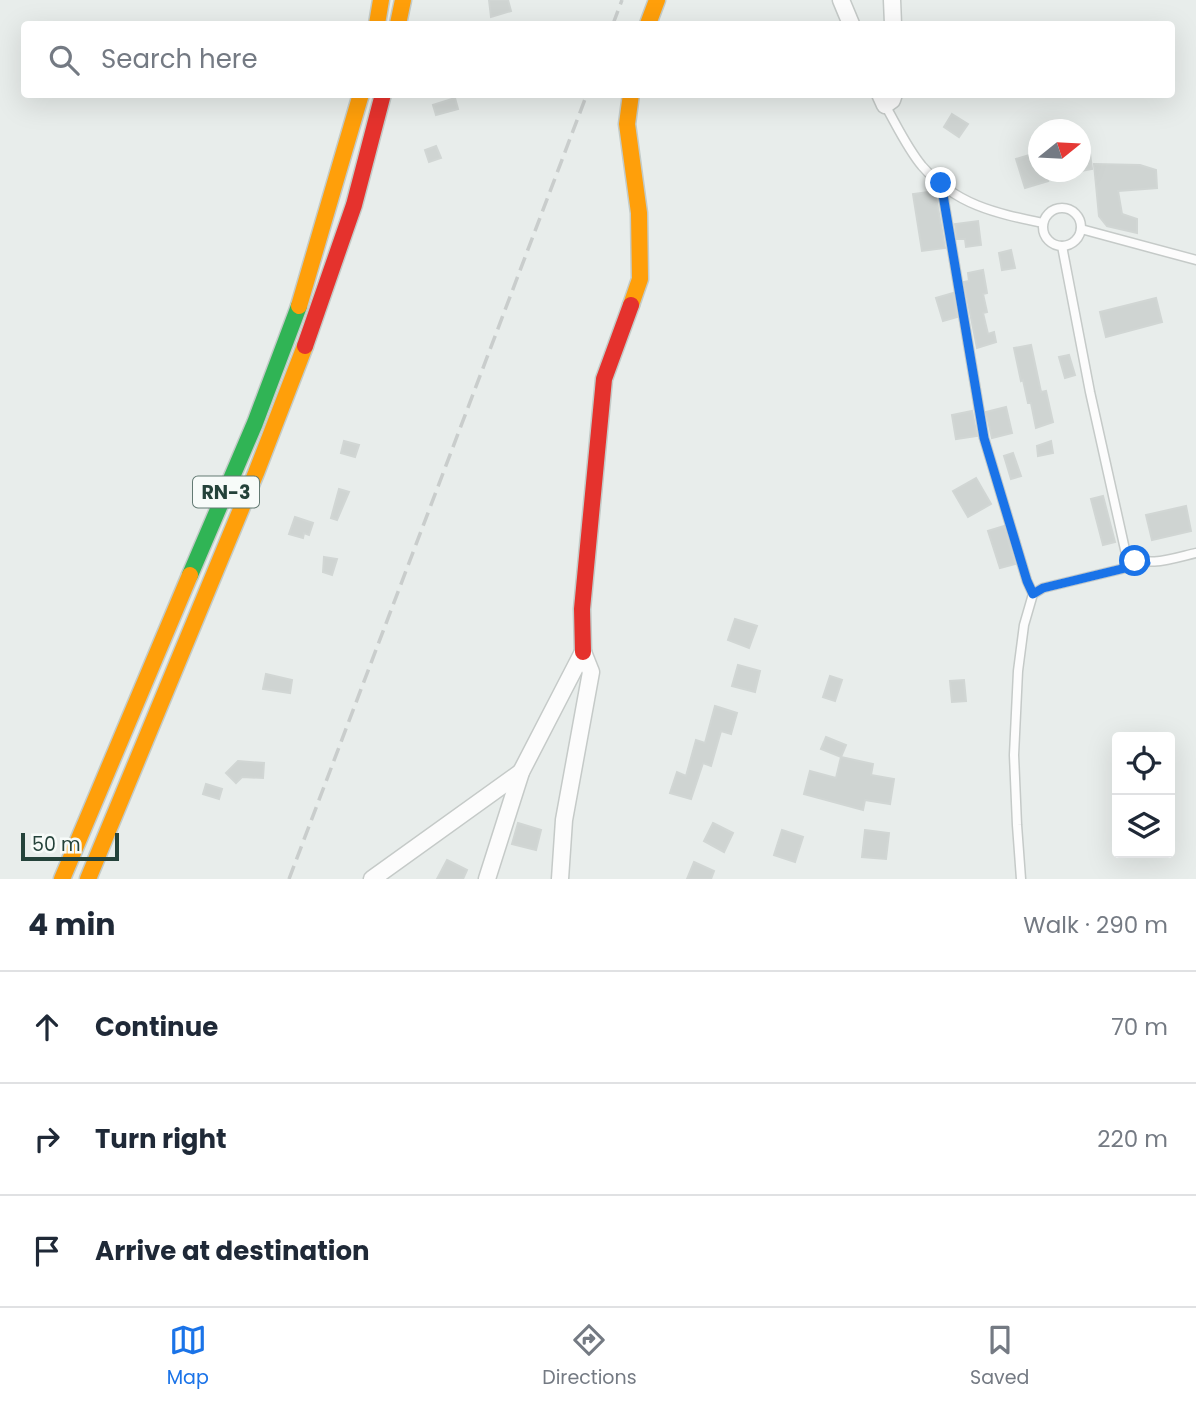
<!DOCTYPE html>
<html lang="en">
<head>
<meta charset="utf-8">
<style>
	:root { --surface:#fff; --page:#f2f2f3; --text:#1f2937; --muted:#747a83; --line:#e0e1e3; --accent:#1a73e8 }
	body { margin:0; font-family:Poppins,sans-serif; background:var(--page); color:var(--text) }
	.controls { position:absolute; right:21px; bottom:21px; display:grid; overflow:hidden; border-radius:7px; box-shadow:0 7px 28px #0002 }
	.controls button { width:63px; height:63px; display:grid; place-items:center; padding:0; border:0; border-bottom:2px solid var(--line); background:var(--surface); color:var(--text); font:35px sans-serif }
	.compass { position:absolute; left:1028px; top:119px; width:63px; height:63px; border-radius:50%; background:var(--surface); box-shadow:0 7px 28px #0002; rotate:72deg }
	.scale { position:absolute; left:21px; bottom:18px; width:98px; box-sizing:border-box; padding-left:7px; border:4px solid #24423a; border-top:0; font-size:19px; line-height:24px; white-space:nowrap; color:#24423a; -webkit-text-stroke:5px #f7fbf9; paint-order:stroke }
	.stop { position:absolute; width:21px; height:21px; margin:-16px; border:5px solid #1a73e8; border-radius:50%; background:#fff }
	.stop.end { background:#1a73e8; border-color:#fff; box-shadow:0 2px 7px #0008 }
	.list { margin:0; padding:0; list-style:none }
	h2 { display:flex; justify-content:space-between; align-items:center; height:91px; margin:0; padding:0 28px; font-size:30px }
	h2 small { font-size:23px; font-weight:400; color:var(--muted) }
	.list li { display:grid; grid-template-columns:46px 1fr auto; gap:21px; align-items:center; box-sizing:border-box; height:112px; padding:0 28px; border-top:2px solid var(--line) }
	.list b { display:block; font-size:26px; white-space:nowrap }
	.list em { font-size:23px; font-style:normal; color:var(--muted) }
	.icon { flex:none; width:38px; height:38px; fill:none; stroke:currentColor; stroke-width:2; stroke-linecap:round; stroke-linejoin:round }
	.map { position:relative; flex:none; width:1196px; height:879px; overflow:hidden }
	.search { position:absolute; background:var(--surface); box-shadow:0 7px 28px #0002; left:21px; right:21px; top:21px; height:77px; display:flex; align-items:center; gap:18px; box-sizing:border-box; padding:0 24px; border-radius:7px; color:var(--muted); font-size:26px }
	.sheet { height:427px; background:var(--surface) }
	nav { display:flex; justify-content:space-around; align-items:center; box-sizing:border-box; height:98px; border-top:2px solid var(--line); background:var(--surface); font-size:19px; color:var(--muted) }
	nav a { display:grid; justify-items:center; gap:4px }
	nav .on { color:var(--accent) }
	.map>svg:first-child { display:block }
	.building { fill:#cfd4d2; stroke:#d1d6d4; stroke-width:2 }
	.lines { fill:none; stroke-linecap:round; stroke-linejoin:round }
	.lane-casing { stroke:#c5cac8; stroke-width:11 }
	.street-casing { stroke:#c5cac8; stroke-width:19 }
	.fast-casing { stroke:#c3cbc8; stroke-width:19 }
	.slow-casing { stroke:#c3cbc8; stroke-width:19 }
	.jam-casing { stroke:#c3cbc8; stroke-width:19 }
	.lane { stroke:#fcfcfc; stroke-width:8 }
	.street { stroke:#fcfcfc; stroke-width:16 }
	.fast { stroke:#30b455; stroke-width:16 }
	.slow { stroke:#ff9f0a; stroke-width:16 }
	.jam { stroke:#e5322d; stroke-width:16 }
	.rail { stroke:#c9cdcc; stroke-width:3.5; stroke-dasharray:14 7; stroke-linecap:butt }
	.route { stroke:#1a73e8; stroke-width:9 }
	.labels { text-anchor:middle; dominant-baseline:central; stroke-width:5; stroke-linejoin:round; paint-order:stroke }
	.shield { fill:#f7fbf9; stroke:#637a73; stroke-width:2 }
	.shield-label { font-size:19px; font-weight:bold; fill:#24423a }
</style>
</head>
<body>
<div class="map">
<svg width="1196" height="879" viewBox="0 0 1196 879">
	<rect width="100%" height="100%" fill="#e8edeb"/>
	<!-- building -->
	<g class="building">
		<polygon points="489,0 508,0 511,11 491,17"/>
		<polygon points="455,98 458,109 436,115 433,105"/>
		<polygon points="952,114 968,124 959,137 944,127"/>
		<polygon points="436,146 441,158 429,162 425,150"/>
		<polygon points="1039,152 1039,172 1044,172 1048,181 1025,188 1016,159"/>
		<polygon points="1090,153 1092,169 1081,171 1081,154"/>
		<polygon points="1094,164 1140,165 1156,170 1157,188 1118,191 1122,214 1137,219 1137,233 1107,226 1099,216"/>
		<polygon points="935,191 945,248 922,251 913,194"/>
		<polygon points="978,221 981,245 966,247 965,239 957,239 955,224"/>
		<polygon points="1011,250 1015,268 1002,270 999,253"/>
		<polygon points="983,270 987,293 983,294 987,312 983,313 988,334 994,332 996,342 977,348 964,282 969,281 968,273"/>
		<polygon points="953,293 957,317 943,321 936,298"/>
		<polygon points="1156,298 1162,322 1106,337 1100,312"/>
		<polygon points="1031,345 1041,392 1046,391 1053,422 1036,428 1031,403 1028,403 1023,380 1021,381 1014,348"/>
		<polygon points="1069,355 1075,375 1065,378 1059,357"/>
		<polygon points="1006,407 1012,433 992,438 986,412"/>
		<polygon points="972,411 977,436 956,439 952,415"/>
		<polygon points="344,441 359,445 355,457 341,453"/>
		<polygon points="1051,441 1053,453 1038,456 1037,446"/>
		<polygon points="1013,453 1021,476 1011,479 1004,456"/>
		<polygon points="976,478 991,504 968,517 953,491"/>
		<polygon points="339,489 349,492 337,520 331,518"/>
		<polygon points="1103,496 1115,542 1103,545 1091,499"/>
		<polygon points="1186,506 1191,531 1152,540 1146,515"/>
		<polygon points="295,517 313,523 309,535 304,533 303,538 289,534"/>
		<polygon points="1004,526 1015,564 1000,568 988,531"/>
		<polygon points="324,557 337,559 332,575 323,572"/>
		<polygon points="735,619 757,626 749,648 728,640"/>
		<polygon points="738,665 760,671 755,692 732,686"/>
		<polygon points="266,674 292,680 290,693 263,689"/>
		<polygon points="830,676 842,680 835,701 823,697"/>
		<polygon points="964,680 966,701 952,702 950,681"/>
		<polygon points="715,706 737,713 731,734 721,731 711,766 703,763 691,799 670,793 677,772 686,776 696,740 705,743"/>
		<polygon points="826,737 846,745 841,757 821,749"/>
		<polygon points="841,757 873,764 871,775 894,779 890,804 865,800 863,810 804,794 810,771 836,778"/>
		<polygon points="238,761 264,763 263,778 242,777 236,783 226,773"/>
		<polygon points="206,784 222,789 219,799 203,794"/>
		<polygon points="518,823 541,830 536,850 512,844"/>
		<polygon points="713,823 733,833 724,852 704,841"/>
		<polygon points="782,830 803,837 795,862 774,855"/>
		<polygon points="865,830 889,833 886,859 862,857"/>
		<polygon points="447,860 467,870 463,879 437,879"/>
		<polygon points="694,862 714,871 711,879 687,879"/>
	</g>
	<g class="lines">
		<defs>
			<g id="lane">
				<path d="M885,105C896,124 907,148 922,166C956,205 995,213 1043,223"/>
				<polyline points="941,183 984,438 1027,581 1033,594"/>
				<circle cx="1062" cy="227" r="19"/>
				<polyline points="1081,229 1196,260"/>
				<path d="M1062,246L1090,392L1126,554C1146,569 1174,558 1196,553"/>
				<polyline points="1021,879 1017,825 1014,755 1018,671 1024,625 1033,594 1043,588 1146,563"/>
			</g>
			<g id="street">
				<polyline points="841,0 851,24"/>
				<polyline points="892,0 893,24"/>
				<polyline points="880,94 885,105 892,100 894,94"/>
				<polyline points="372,879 521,772"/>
				<polyline points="487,879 521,772 583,652"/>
				<polyline points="560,879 564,820 591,672 583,652"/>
			</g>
			<polyline id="fast" points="190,575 255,423 299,306"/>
			<g id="slow">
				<polyline points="377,24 381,0"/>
				<polyline points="398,24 403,0"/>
				<polyline points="648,24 657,0"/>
				<polyline points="631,305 640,279 639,213 627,124 631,94"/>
				<polyline points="299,306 361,94"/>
				<polyline points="62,879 190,575"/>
				<polyline points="88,879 256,473 305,346"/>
			</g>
			<g id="jam">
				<polyline points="305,346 354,205 383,94"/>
				<polyline points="583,652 582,609 604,379 631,305"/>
			</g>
		</defs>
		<!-- lane casing -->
		<use href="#lane" class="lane-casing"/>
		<!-- street casing -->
		<use href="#street" class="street-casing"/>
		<!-- fast casing -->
		<use href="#fast" class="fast-casing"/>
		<!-- slow casing -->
		<use href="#slow" class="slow-casing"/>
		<!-- jam casing -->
		<use href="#jam" class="jam-casing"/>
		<!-- lane -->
		<use href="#lane" class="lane"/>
		<!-- street -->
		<use href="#street" class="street"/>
		<!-- fast -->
		<use href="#fast" class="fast"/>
		<!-- slow -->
		<use href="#slow" class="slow"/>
		<!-- jam -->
		<use href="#jam" class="jam"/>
		<!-- rail -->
		<g class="rail">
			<polyline points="613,24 622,0"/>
			<polyline points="289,879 587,94"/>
		</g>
	</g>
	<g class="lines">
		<!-- route -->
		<polyline class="route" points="941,183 984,438 1027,581 1033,594 1043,588 1146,563 1135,561"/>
	</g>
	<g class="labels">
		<!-- shield labels -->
		<rect class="shield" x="193" y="476.5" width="66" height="31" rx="5"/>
		<g class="shield-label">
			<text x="226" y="492">RN-3</text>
		</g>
	</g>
</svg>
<div class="controls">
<button><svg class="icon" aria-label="locate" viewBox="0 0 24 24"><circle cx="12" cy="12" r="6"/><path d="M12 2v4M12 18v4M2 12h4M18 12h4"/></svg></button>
<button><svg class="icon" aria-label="layers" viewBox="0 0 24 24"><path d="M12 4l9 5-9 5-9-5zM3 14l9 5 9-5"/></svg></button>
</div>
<svg class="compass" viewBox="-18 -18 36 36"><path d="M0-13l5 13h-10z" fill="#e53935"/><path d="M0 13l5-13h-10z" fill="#747a83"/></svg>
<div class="scale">50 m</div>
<div class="stop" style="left:1135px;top:561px"></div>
<div class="stop end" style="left:941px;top:183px"></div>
<div class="search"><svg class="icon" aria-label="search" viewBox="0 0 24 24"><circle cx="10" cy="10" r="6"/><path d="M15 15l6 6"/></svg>Search here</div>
</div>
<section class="sheet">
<h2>4 min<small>Walk · 290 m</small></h2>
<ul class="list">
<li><svg class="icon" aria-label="ahead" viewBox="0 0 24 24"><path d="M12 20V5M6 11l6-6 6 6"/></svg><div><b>Continue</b></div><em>70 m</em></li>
<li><svg class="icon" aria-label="right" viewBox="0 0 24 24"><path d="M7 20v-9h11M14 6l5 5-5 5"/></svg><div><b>Turn right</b></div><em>220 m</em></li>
<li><svg class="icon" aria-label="arrive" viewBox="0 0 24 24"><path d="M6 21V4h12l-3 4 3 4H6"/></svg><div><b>Arrive at destination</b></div></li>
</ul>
</section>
<nav>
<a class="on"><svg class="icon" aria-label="map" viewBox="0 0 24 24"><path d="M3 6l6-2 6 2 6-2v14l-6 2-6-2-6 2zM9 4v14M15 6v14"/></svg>Map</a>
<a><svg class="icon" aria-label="directions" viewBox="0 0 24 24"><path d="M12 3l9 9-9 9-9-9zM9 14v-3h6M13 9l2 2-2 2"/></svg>Directions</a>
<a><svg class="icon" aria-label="saved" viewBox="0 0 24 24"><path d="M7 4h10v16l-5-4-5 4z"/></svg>Saved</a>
</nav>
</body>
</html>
